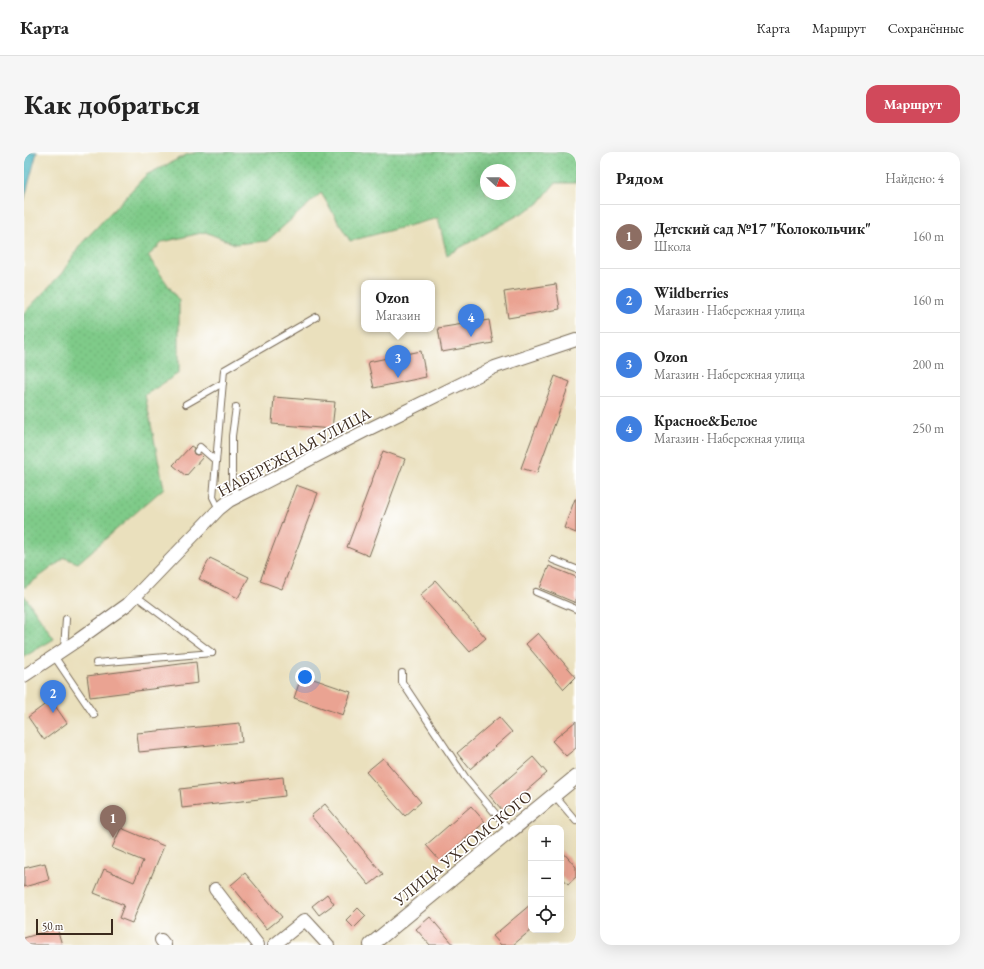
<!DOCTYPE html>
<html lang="ru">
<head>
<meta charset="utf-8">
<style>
	:root { --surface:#fff; --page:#f6f6f6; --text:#222; --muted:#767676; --line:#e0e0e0; --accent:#d1495b }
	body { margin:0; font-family:"EB Garamond",serif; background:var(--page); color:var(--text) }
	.controls { position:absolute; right:12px; bottom:12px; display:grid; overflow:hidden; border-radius:8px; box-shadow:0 4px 16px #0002 }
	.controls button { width:36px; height:36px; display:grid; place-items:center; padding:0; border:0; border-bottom:1px solid var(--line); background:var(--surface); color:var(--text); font:20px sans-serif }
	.compass { position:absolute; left:456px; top:12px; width:36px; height:36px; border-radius:50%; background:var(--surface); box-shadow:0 4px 16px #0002; rotate:111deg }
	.scale { position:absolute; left:12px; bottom:10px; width:77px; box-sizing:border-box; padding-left:4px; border:2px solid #3b2a1e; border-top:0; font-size:11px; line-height:14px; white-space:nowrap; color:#3b2a1e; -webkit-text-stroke:3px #fff; paint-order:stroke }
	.you { position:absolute; left:281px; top:525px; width:14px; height:14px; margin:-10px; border:3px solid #fff; border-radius:50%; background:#1a73e8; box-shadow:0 0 0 6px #1a73e833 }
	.badge { display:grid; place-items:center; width:26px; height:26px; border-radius:50%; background:var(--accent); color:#fff; font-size:13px; font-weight:700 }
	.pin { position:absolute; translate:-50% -33px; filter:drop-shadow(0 1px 2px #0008) }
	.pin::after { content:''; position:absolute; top:21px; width:14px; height:12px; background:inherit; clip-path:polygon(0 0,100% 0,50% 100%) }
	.popup { position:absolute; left:337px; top:128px; width:74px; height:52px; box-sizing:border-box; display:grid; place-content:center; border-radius:8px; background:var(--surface); filter:drop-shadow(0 1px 3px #0005); font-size:13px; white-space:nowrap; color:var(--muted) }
	.popup b { font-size:15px; color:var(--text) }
	.popup::after { content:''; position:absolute; left:50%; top:100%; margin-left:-8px; border:8px solid transparent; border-top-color:var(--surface) }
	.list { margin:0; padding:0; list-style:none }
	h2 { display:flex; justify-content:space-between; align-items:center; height:52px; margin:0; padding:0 16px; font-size:17px }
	h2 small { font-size:13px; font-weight:400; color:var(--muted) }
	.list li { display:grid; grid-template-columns:26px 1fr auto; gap:12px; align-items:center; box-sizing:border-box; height:64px; padding:0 16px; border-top:1px solid var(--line) }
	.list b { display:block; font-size:15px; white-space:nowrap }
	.list p { margin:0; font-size:13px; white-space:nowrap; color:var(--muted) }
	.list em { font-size:13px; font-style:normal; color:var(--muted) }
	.icon { flex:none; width:22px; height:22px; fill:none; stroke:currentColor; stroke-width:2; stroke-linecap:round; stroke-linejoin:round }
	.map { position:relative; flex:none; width:552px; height:793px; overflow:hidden; border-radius:12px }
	header { display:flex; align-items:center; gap:24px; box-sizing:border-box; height:56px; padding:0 20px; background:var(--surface); border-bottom:1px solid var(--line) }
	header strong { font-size:19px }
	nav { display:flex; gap:22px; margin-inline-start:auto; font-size:14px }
	.intro { display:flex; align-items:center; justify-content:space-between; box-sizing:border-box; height:96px; padding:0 24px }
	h1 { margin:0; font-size:28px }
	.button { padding:10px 18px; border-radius:12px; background:var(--accent); color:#fff; font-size:14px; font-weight:700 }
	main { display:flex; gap:24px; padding:0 24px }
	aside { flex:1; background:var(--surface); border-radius:12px; box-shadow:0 4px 16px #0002 }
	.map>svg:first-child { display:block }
	.grass { fill:url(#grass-dots); stroke:#5d7a54; fill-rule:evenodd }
	.water { fill:#46b4c0; stroke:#406f6f }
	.building { fill:#eaa392 }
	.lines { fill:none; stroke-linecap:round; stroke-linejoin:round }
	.service-casing { stroke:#786a56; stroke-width:8 }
	.minor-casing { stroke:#786a56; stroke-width:14 }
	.tertiary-casing { stroke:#786a56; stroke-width:16 }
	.service { stroke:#fff; stroke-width:6 }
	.minor { stroke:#fff; stroke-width:12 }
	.tertiary { stroke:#fff; stroke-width:14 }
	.labels { text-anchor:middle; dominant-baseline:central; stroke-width:3.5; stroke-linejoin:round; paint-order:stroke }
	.street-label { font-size:16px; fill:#3b2a1e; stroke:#fff }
</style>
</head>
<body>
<header>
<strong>Карта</strong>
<nav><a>Карта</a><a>Маршрут</a><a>Сохранённые</a></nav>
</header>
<div class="intro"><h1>Как добраться</h1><a class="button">Маршрут</a></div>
<main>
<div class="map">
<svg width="552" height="793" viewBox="0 0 552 793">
	<defs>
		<pattern id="grass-dots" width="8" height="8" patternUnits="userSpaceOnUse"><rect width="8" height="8" fill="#7fcb89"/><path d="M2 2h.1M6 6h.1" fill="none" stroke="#6fae76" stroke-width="1.8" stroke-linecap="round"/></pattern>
	</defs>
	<rect width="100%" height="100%" fill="#fff"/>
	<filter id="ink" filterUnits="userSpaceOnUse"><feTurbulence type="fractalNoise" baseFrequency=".025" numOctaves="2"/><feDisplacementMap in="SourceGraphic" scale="8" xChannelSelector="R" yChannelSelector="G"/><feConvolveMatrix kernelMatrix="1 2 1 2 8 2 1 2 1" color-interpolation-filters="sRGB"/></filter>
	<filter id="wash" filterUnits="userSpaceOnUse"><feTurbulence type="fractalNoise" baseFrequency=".012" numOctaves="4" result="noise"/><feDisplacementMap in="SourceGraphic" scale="16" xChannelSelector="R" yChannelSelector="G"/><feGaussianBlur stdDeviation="0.9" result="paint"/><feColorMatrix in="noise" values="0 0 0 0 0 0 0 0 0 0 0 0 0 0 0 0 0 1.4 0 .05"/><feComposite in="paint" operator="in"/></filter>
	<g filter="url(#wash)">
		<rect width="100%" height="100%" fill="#eae0bd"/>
		<!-- grass -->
		<g class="grass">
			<path d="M176,0H552V31H531L514,52L423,103L414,66L326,89L297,41L243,89L211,92L181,80L139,90L124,104L155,149V221L121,243L140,336L54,411L41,406L0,436V161L38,121L57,92L122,23L164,2ZM462,18H486V42H462Z"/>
			<polygon points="0,443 30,487 0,505"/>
		</g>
		<!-- water -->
		<polygon class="water" points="0,0 13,0 0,49"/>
		<g id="blocks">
			<!-- building -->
			<g class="building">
				<polygon points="532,132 536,157 484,166 480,140"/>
				<polygon points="465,168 469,191 418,200 414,176"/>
				<polygon points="397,199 402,225 350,236 344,210"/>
				<polygon points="531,224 546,230 513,321 497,316"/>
				<polygon points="250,245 311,250 308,277 248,272"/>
				<polygon points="167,294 170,296 169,299 170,302 173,303 176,302 179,305 162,324 149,313"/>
				<polygon points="359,299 381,307 345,404 323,395"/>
				<polygon points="272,333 294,341 258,437 236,429"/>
				<polygon points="551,347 552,347 552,381 540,376"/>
				<polygon points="186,406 225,425 214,446 175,427"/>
				<polygon points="525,414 552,425 552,451 516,436"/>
				<polygon points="412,429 462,486 446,500 396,443"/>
				<polygon points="514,481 552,525 540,537 502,492"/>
				<polygon points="172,510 174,531 66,545 63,524"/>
				<polygon points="278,523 327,540 319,563 270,546"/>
				<polygon points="27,548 43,571 20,588 4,565"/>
				<polygon points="475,565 488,580 446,617 433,601"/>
				<polygon points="552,569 552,596 542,604 528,589"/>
				<polygon points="216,571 218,590 115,600 113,581"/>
				<polygon points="509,605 523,621 479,659 465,643"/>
				<polygon points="359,606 397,650 381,664 342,620"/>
				<polygon points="259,625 261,644 158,656 156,637"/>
				<polygon points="301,652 359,722 345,733 287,664"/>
				<polygon points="447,654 461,670 416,709 402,693"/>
				<polygon points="97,676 140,694 108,771 95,766 100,753 70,741 80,717 110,730 119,709 88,696"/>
				<polygon points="537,698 552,715 552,725 544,732 537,724"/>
				<polygon points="21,711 25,728 0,735 0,716"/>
				<polygon points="221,721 258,765 243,777 207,733"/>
				<polygon points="303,742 310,752 295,763 288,754"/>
				<polygon points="507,752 507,778 489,793 477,793 469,784"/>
				<polygon points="334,756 342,764 330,776 322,768"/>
				<polygon points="406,765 430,793 406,793 392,777"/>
				<polygon points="33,776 38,793 0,793 0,786"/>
			</g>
		</g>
	</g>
	<g filter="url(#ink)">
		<use href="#blocks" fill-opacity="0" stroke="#786a56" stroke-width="1"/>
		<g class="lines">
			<defs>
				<g id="service">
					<polyline points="162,252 199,231"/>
					<polyline points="212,255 208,284 208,330 213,345"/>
					<polyline points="173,299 176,295 192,309"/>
					<polyline points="195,357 189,345 200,218 292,165"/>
					<polyline points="529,408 552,417"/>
					<polyline points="512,440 552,457"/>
					<polyline points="112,444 188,501"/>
					<polyline points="40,497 42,467"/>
					<polyline points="30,504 70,563"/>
					<polyline points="72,511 188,501"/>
					<polyline points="378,521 378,530 441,625 486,679"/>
					<polyline points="530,643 552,669"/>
				</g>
				<g id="minor">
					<polyline points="0,524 54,488 104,452 195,357 205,349 341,279 471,215 552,188"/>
					<polyline points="191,737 234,793"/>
					<polyline points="137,788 141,793"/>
					<polyline points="250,793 281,768 304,793"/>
				</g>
				<polyline id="tertiary" points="347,793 552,625"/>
			</defs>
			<!-- service casing -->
			<use href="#service" class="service-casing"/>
			<!-- minor casing -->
			<use href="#minor" class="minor-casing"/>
			<!-- tertiary casing -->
			<use href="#tertiary" class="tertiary-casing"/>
			<!-- service -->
			<use href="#service" class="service"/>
			<!-- minor -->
			<use href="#minor" class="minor"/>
			<!-- tertiary -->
			<use href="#tertiary" class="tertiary"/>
		</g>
	</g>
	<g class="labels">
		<!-- street labels -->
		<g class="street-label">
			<text transform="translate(270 300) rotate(-28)">НАБЕРЕЖНАЯ УЛИЦА</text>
			<text transform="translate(439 696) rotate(-39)">УЛИЦА УХТОМСКОГО</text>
		</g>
	</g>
</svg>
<div class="controls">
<button>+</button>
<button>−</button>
<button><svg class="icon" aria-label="locate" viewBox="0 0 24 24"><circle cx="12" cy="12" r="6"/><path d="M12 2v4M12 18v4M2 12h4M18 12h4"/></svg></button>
</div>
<svg class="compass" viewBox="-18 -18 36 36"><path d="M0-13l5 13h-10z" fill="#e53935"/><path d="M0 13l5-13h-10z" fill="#767676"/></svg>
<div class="scale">50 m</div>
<div class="you"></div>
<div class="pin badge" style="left:89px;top:686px;background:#8d6e63">1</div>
<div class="pin badge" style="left:29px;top:561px;background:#3f7fe0">2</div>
<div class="pin badge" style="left:374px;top:226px;background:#3f7fe0">3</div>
<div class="popup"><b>Ozon</b>Магазин</div>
<div class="pin badge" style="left:447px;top:185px;background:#3f7fe0">4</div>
</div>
<aside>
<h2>Рядом<small>Найдено: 4</small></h2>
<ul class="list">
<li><span class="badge" style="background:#8d6e63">1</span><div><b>Детский сад №17 &quot;Колокольчик&quot;</b><p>Школа</p></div><em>160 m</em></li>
<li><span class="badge" style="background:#3f7fe0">2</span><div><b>Wildberries</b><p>Магазин · Набережная улица</p></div><em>160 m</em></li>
<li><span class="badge" style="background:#3f7fe0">3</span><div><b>Ozon</b><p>Магазин · Набережная улица</p></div><em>200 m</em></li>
<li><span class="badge" style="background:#3f7fe0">4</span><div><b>Красное&amp;Белое</b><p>Магазин · Набережная улица</p></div><em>250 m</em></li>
</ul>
</aside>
</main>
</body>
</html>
